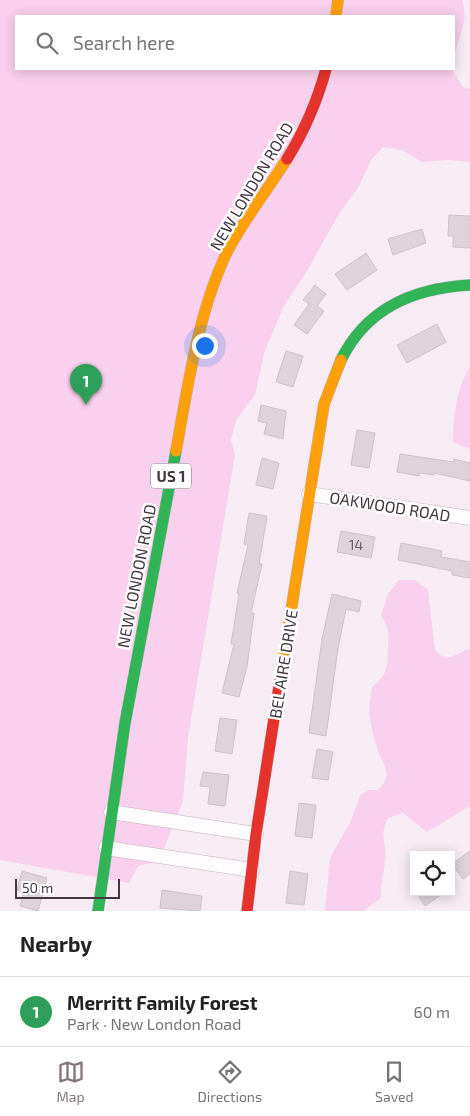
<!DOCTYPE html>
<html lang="en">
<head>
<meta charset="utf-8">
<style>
	:root { --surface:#fff; --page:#f2f2f2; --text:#222; --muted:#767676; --line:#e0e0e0; --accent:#83767f }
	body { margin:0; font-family:"Exo 2",sans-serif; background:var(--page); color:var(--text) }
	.controls { position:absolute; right:15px; bottom:15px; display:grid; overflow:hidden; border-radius:0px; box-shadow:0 2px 12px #0003 }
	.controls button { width:45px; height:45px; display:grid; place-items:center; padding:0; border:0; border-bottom:1px solid var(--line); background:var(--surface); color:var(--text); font:25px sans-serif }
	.scale { position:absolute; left:15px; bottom:12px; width:105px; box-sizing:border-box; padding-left:5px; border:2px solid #443740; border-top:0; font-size:14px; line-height:18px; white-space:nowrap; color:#443740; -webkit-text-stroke:4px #fff; paint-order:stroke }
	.you { position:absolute; left:204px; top:345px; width:18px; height:18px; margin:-12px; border:4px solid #fff; border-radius:50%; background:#1a73e8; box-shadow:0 0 0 8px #1a73e833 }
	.badge { display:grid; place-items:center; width:32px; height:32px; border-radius:50%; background:var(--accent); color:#fff; font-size:16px; font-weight:700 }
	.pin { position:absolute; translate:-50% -41px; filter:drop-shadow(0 1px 2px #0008) }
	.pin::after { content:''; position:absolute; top:26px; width:18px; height:15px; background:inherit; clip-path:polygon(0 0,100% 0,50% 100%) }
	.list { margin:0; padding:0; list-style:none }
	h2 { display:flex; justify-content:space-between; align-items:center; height:65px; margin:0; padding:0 20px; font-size:21px }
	h2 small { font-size:16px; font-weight:400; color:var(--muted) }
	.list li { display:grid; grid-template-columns:32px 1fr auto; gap:15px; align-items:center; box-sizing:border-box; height:70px; padding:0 20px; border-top:1px solid var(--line) }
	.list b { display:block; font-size:19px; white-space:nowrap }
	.list p { margin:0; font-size:16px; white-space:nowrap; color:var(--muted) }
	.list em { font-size:16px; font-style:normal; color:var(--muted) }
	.icon { flex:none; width:28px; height:28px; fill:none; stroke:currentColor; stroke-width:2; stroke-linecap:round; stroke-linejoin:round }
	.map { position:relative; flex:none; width:470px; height:911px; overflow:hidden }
	.search { position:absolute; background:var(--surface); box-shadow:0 2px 12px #0003; left:15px; right:15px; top:15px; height:55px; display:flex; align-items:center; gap:12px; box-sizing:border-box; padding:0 18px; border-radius:0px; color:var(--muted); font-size:19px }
	.sheet { height:135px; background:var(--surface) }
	nav { display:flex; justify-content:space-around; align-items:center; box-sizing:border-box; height:70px; border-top:1px solid var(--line); background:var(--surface); font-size:14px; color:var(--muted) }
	nav a { display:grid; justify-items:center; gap:2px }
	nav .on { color:var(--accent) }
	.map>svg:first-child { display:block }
	.green { fill:#f9d0ed }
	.building { fill:#ded3db; stroke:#cdc2ca }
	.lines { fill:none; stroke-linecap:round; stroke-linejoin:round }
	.street-casing { stroke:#c0b5bd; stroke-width:15 }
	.fast-casing { stroke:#c0b5bd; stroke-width:12 }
	.slow-casing { stroke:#c0b5bd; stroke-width:12 }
	.jam-casing { stroke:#c0b5bd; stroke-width:12 }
	.street { stroke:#fefcfd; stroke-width:14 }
	.fast { stroke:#30b455; stroke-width:11 }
	.slow { stroke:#ff9f0a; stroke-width:11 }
	.jam { stroke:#e5322d; stroke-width:11 }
	.labels { text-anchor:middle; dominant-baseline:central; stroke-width:5; stroke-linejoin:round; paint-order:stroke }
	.number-label { font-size:14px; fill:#6a5e67 }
	.shield { fill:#fff; stroke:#7c7379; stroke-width:1 }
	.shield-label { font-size:15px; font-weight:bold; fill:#443740 }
	.street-label { font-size:16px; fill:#443740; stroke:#fff }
</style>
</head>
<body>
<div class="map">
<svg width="470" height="911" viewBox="0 0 470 911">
	<rect width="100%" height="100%" fill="#f7ecf4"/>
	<!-- green -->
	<g class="green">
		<path d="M0,0H462C470,22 457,38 454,59V16H16V69H452L462,86L470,90V162L448,160L422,162L402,150L383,147L371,160L358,188L340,212L307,271L284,306L265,350L255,395L236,420L231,440L235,454L188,738L183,801L159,861L138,866L129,883L0,860Z"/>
		<path d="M470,367V449L453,442C453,417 456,389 470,367Z"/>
		<path d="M399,580H415L428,590L435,650C448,666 456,652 470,649V806L427,832L403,813L388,818C378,837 388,843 385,861C384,874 380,885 381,898L363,911H325L330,858L350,823L360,795L368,790H378C391,777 387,770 380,756C376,745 371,729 370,718C368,708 371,697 372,687C389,673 387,669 388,649C389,632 389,630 381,615L388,594Z"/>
	</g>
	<!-- building -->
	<g class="building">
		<polygon points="449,215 470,216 470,248 453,247 453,236 448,236"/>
		<polygon points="422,229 426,243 393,255 388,239"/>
		<polygon points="366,253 377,270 347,290 335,274"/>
		<polygon points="315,285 326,294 317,306 324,311 307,334 294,325 309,304 303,300"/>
		<polygon points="437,324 446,342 407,363 397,345"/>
		<polygon points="286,351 303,356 293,387 276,382"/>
		<polygon points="261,405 286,411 283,439 264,434 267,423 258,421"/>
		<polygon points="357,430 375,433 369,468 351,465"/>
		<polygon points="400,454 453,462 454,459 470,463 470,481 434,473 434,475 419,473 419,476 397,472"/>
		<polygon points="262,458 279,463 273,489 256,485"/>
		<polygon points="249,513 267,516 259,564 262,564 251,613 254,613 247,667 239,697 222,693 234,644 231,644 239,594 237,593 248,545 244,544"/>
		<polygon points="341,531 375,537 371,558 337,552"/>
		<polygon points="401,543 442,551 441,557 470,562 470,578 452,575 452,571 398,560"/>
		<polygon points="332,594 361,601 359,612 346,609 338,648 326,736 309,733 322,639"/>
		<polygon points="220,718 237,720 232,754 215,751"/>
		<polygon points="317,749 333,752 328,780 312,778"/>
		<polygon points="203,772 229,775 225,806 208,804 210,787 200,786"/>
		<polygon points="299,803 316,805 312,838 295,836"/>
		<polygon points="470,851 470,874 463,879 452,864"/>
		<polygon points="22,871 47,878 38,911 20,906 24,892 17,890"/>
		<polygon points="290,871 308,874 304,905 286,903"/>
		<polygon points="162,890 202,896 200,911 160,908"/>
		<polygon points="416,892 445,892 425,906"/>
	</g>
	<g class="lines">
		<defs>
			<g id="street">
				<polyline points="309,494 470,518"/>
				<polyline points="111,812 256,834"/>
				<polyline points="106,848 252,870"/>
			</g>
			<g id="fast">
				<path d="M341,360C367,307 415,288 470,285"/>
				<polyline points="98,911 125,723 176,451"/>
			</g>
			<g id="slow">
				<polyline points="336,16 338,0"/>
				<path d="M176,451C188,385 198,313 227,252C243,221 268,189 287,159"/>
				<polyline points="283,661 324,404 341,360"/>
			</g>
			<g id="jam">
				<path d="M287,159C305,130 317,102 326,69"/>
				<polyline points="247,911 256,834 283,661"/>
			</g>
		</defs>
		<!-- street casing -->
		<use href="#street" class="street-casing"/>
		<!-- fast casing -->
		<use href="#fast" class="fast-casing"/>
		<!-- slow casing -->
		<use href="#slow" class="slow-casing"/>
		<!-- jam casing -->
		<use href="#jam" class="jam-casing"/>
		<!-- street -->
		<use href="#street" class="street"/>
		<!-- fast -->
		<use href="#fast" class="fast"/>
		<!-- slow -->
		<use href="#slow" class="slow"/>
		<!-- jam -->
		<use href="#jam" class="jam"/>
	</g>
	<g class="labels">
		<!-- number labels -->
		<g class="number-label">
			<text x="356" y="544">14</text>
		</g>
		<!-- shield labels -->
		<rect class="shield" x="151" y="463.5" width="40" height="25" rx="4"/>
		<g class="shield-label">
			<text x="171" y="476">US 1</text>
		</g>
		<!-- street labels -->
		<g class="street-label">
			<text transform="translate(251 186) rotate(-59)">NEW LONDON ROAD</text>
			<text transform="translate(390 506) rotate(9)">OAKWOOD ROAD</text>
			<text transform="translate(136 576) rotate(-79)">NEW LONDON ROAD</text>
			<text transform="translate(283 664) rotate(-81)">BEL AIRE DRIVE</text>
		</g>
	</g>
</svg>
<div class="controls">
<button><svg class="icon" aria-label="locate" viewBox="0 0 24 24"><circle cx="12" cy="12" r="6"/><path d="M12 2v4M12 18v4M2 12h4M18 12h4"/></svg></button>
</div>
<div class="scale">50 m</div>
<div class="you"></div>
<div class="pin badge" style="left:86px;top:405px;background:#2e9e5b">1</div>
<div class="search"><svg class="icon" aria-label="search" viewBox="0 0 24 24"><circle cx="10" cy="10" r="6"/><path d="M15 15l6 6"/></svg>Search here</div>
</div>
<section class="sheet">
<h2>Nearby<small></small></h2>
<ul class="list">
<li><span class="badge" style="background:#2e9e5b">1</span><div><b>Merritt Family Forest</b><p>Park · New London Road</p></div><em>60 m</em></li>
</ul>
</section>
<nav>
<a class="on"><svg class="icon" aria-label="map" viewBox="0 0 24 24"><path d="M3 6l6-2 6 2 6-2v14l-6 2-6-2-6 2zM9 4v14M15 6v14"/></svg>Map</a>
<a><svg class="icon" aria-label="directions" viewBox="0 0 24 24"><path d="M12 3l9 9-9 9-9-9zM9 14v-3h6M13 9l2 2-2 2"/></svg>Directions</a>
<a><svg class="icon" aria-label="saved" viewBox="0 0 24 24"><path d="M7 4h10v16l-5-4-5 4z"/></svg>Saved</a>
</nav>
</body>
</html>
